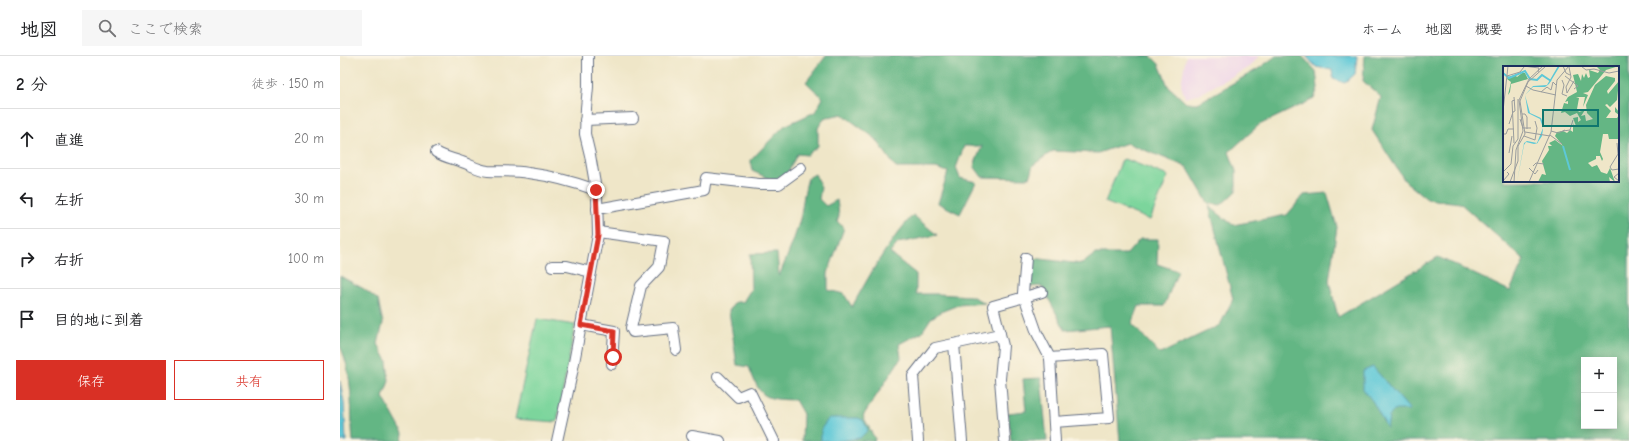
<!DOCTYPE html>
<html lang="ja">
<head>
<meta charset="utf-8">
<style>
	:root { --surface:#fff; --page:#f6f6f6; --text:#202124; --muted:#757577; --line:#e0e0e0; --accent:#d93025 }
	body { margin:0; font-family:"Comic Neue","Klee One",sans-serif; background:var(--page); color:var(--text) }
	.controls { position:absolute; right:12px; bottom:12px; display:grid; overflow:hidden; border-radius:0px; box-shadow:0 2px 10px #0003 }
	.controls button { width:36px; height:36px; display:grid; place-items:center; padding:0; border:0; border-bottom:1px solid var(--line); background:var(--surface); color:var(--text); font:20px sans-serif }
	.stop { position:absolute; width:12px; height:12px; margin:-9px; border:3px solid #d93025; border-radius:50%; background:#fff }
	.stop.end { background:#d93025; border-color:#fff; box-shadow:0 1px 4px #0008 }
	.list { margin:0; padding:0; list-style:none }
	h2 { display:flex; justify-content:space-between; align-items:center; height:52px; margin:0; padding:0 16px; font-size:17px }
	h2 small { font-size:13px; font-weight:400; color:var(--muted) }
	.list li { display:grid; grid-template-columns:26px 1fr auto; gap:12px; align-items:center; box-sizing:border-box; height:60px; padding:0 16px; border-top:1px solid var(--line) }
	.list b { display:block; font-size:15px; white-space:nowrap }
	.list em { font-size:13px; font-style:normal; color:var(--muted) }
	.actions { display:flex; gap:8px; padding:12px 16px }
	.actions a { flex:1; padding:9px 0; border:1px solid var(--accent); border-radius:0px; text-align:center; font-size:14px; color:var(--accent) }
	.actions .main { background:var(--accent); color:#fff }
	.icon { flex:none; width:22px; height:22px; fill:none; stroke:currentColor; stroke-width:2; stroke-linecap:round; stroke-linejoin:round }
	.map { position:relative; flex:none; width:1289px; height:385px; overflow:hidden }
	header { display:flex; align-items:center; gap:24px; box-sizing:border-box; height:56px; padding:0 20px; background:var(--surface); border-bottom:1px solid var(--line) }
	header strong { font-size:19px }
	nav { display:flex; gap:22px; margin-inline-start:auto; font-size:14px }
	.search { width:280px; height:36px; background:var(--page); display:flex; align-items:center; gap:10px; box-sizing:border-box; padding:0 14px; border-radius:0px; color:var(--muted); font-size:15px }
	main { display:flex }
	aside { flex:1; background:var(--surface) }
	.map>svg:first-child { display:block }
	.built { fill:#edd1e9 }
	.green { fill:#7bd59c; stroke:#4b827d }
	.forest { fill:#64b684; stroke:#407271; fill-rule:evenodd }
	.water { fill:#5dc8d7; stroke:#3c7c9a }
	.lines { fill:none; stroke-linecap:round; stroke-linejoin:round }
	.street-casing { stroke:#656f83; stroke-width:12 }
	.street { stroke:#fff; stroke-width:10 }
	.route { stroke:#d93025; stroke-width:5 }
	.inset-river { fill:none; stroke:#5dc8d7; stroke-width:2 }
	.inset-road { fill:none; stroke:#9a9d9e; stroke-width:1 }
	.view { fill:#0f766e; fill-opacity:0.15; stroke:#0f766e; stroke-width:2 }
	.inset-edge { fill:none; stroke:#1b2f5e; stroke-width:2 }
</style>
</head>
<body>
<header>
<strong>地図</strong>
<div class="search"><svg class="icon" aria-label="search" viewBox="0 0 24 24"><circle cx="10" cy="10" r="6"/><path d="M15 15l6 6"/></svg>ここで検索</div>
<nav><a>ホーム</a><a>地図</a><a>概要</a><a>お問い合わせ</a></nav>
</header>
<main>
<aside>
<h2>2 分<small>徒歩 · 150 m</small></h2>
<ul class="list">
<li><svg class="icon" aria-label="ahead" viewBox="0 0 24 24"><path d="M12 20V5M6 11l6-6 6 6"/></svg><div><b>直進</b></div><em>20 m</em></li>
<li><svg class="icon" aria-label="left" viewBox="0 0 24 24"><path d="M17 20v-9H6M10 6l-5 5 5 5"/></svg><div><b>左折</b></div><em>30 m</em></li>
<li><svg class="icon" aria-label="right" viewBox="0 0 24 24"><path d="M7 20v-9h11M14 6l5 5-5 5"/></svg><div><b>右折</b></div><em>100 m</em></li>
<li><svg class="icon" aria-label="arrive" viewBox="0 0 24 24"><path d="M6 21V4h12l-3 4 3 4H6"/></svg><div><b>目的地に到着</b></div></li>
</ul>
<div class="actions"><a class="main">保存</a><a>共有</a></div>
</aside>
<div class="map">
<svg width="1289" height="385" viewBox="0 0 1289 385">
	<rect width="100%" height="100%" fill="#fcf5e5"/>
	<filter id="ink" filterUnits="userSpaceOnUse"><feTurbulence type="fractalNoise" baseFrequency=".025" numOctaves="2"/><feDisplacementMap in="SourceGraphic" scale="8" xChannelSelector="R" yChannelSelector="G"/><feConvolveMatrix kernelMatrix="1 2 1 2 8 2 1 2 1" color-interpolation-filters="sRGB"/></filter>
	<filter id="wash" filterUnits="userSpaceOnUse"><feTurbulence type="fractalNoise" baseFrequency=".012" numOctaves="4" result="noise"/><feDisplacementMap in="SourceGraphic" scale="16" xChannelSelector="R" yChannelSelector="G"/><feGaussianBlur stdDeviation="0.9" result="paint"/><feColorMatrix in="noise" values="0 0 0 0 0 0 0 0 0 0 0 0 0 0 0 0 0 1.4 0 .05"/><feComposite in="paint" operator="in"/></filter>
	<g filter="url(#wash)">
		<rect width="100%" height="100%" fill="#efe6c8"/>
		<!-- built -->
		<polygon class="built" points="846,0 919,0 910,11 857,39 845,42 841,29"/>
		<!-- green -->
		<g class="green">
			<polygon points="785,103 828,120 810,164 765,146 782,104"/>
			<polygon points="197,263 235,269 217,366 175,363"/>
		</g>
		<!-- forest -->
		<g class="forest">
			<polygon points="486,0 811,0 819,8 828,30 846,47 858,47 918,13 936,0 962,0 976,15 978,32 974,43 919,69 889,96 896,115 896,135 881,149 868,147 847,111 787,87 758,97 713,95 693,109 689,122 642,121 634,110 642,90 624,90 616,112 620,122 636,126 620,158 598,147 608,116 596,112 556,112 536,83 502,58 484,62 478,72 478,90 467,99 457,98 448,116 435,125 412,115 411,104 444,70 475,56 483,42 466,26"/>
			<path d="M1025,0H1289V385H780L770,270L725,274L702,230L689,231L693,202L742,208L755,198H787L800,183H818L817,208L838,215L824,250H799L792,268L820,298L880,269L893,243L869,150L893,169L947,159L964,139L987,137L997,171L989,225L998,261L1098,201L1170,235L1184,204L1120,147L1087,143L1065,125L1032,74L1041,41L1023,25ZM1164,11H1278V125H1164ZM1244,304H1274V370H1244Z"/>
			<path d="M475,118L481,131L479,143L486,150L497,144L499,160L497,165L504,172L488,217V234L504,238L512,251C530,218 548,186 573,159L597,179L558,187L550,197L576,218V238H598L631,240L645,247L618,249L603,255L591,262L582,276L559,288L561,302L523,360L535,383L534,385H462L463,358L455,344C422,343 421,342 409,311L397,309L389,255L395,246H403L411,233L410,198L437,197L439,220C447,201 456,180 461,159C463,146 464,135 468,122Z"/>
			<path d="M0,220L24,233L38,244L43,267L38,288L47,305L49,325L43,341L63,377L62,385H13C10,353 14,320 0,290Z"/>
			<polygon points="701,322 707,385 671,385 668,357 686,355 683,323"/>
		</g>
		<!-- water -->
		<g class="water">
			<polygon points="966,0 1017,0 1015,18 1005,27 993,23 992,14 976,11"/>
			<polygon points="1033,311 1070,354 1054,354 1049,361 1047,372 1033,346 1023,333 1023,315"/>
			<polygon points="0,325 4,346 6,385 0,385"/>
			<polygon points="489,362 518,362 523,364 528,374 520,382 500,385 481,385 481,373"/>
		</g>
	</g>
	<g filter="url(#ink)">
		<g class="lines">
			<defs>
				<g id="street">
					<polyline points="245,64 293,62"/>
					<path d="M96,96C106,102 112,102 122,106C131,109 138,114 148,115C161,116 174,114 188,117C212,120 234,126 256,134"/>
					<polyline points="257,153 364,134 366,122 419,128 439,128 461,112"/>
					<polyline points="258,176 324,185 319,211 301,230 291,272 293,276 333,272 336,294"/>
					<polyline points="686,202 683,237 697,277 710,302 715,385"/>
					<polyline points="212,210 227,210 251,216"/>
					<polyline points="241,269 274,275 272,308"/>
					<polyline points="614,288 622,385"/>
					<polyline points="710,302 763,298 769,362 714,366"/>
					<polyline points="378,321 398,341 410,336 434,385"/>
					<polyline points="352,380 380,385"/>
					<polyline points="217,385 232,317 258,179 257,139 250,99 245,78 246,52 248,31 248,0"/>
					<polyline points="578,385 573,320 595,292 660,278"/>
					<polyline points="665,385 660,323 663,290 653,250 702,236"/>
				</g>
			</defs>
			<!-- street casing -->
			<use href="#street" class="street-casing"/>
			<!-- street -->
			<use href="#street" class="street"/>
		</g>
	</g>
	<g class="lines" filter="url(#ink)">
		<!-- route -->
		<polyline class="route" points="256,134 258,179 241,269 274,275 273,301"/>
	</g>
	<!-- overview -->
	<g transform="translate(1163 10)">
		<rect width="116" height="116" fill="#efe6c8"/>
		<path d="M93,0H116L103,4L85,26L80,27L85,29L80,41L82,31H73L76,32L74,43L76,46L82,44L78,50L82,49L83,55L90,53L84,47L83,39L92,19L103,10L112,12V15L104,25L105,28L116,15L114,34L107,41L104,38L102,39L108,45L103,52H114L116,49L112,46V41L116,46V73H106L105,68H100L97,86L100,93L99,95L97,90H93V93L85,97L89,101L94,99L98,106L104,108L107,102L112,116L106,111L107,116H35L39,108L43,109L39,95L46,84L45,80H49L46,77L52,74L60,80L52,70L54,66L60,65L64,67L67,64L70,66V57L71,61L73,60L70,52L75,51V56L78,54L74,47L67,50L62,46L58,47L61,37L65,38V35L62,36L65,31L74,26L70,9L75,8L78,15L79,8L81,12L83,7L85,12L87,11L86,4L95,7L97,4ZM19,7H22L25,13L8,18L7,26L5,29L8,16L4,13L5,11L12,9L14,11Z" fill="#64b684"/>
		<path d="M55,0H57L46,18L42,21H30L22,29L27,47L38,52L40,57V63L39,70L35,76V77L31,78L23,76L21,79L14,116L21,77L24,75L34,77L40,62L37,53L25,47L22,29L30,20L44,19Z" fill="#5dc8d7"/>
		<path class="inset-river" d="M0,7L6,12L22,5L27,13L34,14L39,9L48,15M60,80L67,104"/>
		<path class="inset-road" d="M20,0L36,2L35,6M60,0L63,7L67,9M78,0L83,4L91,3L106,7L116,5M4,10L17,6L21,1M62,10L75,20L71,23M59,14L61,19L59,28L64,30M23,20L30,24L53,29M38,26L44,21L48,24L50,16L53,19M64,27L63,21L68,11L66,1M64,27L71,15M0,45L5,0M10,46L12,45L11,31M19,48H22L24,51V63M17,53L20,62H28M6,58L10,46M48,65L55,67L62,64M60,65L67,64L70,54M22,66L47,70M0,68H3L5,63H11M47,69L59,78M21,70L32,74L34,62L32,55M11,77L9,35L12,34M114,77L115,88L107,101L109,104L116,103M6,87L9,70M30,100L33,97L41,98M26,102L32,108L35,104M0,106L8,98L10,80L15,73V33M116,107L111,111L116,115M0,115L6,108L4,106M7,116L15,95V80L22,68L17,35L25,16L43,0M11,116L13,84L20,65L16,34L26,13L40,0M26,116L48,66L54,14L66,0"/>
		<path class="view" d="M40,44H95V60H40Z"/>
		<rect width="116" height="116" class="inset-edge"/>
	</g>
</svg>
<div class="controls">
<button>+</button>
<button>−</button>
</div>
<div class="stop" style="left:273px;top:301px"></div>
<div class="stop end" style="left:256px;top:134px"></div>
</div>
</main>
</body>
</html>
